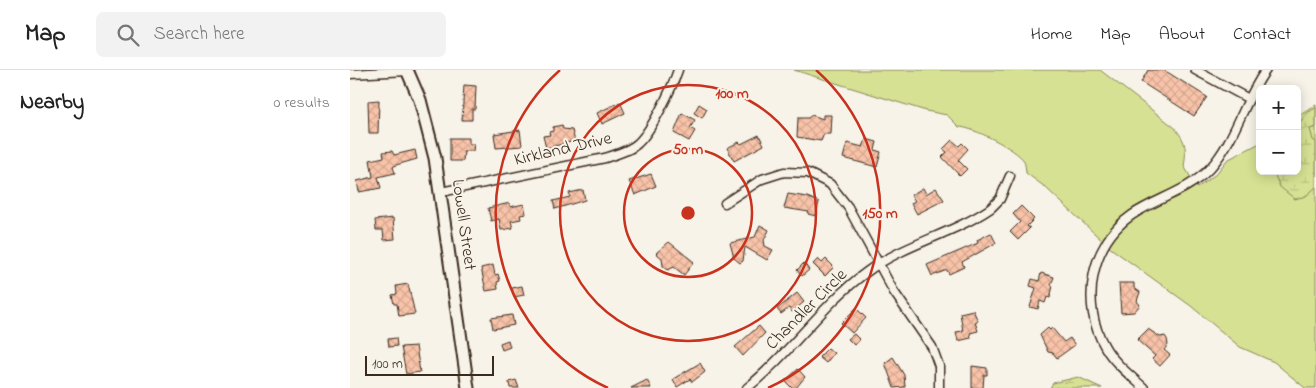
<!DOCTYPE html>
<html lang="en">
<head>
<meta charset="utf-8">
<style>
	:root { --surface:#fff; --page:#f2f2f2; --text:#222; --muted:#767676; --line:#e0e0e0 }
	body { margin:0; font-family:"Indie Flower",sans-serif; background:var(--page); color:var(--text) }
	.controls { position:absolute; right:15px; top:15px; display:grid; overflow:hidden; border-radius:8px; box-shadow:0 2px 12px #0003 }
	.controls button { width:45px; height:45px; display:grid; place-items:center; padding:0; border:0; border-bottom:1px solid var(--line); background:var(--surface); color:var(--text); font:25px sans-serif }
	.scale { position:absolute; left:15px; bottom:12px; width:129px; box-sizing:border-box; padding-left:5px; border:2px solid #3b2a1e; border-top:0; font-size:14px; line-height:18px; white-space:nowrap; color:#3b2a1e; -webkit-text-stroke:4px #f7f3e8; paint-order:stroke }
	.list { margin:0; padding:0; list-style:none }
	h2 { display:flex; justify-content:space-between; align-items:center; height:65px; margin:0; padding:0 20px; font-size:21px }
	h2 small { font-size:16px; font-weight:400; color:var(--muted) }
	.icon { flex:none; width:28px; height:28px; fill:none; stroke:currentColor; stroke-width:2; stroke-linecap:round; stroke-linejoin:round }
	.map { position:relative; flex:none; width:966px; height:318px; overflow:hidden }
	header { display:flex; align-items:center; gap:30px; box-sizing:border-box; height:70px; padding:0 25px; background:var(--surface); border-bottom:1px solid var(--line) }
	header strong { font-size:24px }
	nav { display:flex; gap:28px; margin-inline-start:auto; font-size:18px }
	.search { width:350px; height:45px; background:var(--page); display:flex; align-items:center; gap:12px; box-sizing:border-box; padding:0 18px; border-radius:8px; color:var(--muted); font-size:19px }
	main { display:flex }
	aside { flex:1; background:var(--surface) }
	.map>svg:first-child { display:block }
	.green { fill:#d6e193; stroke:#888658 }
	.wetland { fill:url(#wetland-marsh); stroke:#888658 }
	.building { fill:url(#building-cross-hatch); stroke:#3b2a1e }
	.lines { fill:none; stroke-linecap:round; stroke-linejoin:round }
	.minor-casing { stroke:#3b2a1e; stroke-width:11 }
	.secondary-casing { stroke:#3b2a1e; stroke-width:15 }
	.minor { stroke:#f7f3e8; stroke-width:8 }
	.secondary { stroke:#f7f3e8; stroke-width:11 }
	.ring { fill:none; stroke:#c8321e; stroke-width:2.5 }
	.labels { text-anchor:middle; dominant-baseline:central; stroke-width:4; stroke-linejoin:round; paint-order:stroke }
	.street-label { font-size:18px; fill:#3b2a1e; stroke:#f7f3e8 }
	.centre { fill:#c8321e; stroke:#f7f3e8; stroke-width:2.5 }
	.ring-label { font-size:15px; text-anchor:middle; font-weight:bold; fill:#c8321e; stroke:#f7f3e8; stroke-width:4; stroke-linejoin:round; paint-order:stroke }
</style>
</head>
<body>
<header>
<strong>Map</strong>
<div class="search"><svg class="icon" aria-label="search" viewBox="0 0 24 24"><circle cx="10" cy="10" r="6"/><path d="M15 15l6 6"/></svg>Search here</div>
<nav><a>Home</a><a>Map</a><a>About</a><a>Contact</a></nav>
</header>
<main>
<aside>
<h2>Nearby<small>0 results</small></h2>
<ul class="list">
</ul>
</aside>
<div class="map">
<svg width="966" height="318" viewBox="0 0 966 318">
	<defs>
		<pattern id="wetland-marsh" width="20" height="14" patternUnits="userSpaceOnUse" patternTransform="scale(1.25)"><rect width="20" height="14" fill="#d6e193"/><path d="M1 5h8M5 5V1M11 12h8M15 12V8" fill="none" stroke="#b9c17e"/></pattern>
		<pattern id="building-cross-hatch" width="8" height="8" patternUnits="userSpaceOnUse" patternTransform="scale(1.25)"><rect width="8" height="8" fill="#f8c3a9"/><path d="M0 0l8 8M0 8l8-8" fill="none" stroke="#d6a891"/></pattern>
	</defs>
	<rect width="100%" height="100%" fill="#f7f3e8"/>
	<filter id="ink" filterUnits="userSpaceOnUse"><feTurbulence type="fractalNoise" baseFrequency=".02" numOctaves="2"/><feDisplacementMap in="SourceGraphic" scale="10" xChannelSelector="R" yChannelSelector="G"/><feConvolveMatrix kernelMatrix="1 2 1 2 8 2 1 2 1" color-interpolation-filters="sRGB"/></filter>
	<g filter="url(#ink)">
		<!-- green -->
		<path class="green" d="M444,0H750L824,57C836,71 837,79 834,96L847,118L866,104L877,90L910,73V101H947V47L966,35V318H955L924,292L890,277L841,236L759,177L695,117L676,103C676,100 675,94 674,91C667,79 622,57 609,57L597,45L576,41Z"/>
		<!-- wetland -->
		<g class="wetland">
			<path d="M966,38V57L960,59L963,70L966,72V117L956,126L945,129L930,117L923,101H947C947,80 941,47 966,38Z"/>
			<polygon points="728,307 752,318 700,318 703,313"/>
		</g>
		<!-- building -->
		<g class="building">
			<polygon points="798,0 814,0 857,27 844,46 791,12"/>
			<polygon points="114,15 126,16 125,39 122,39 122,50 112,50"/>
			<polygon points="29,30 28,63 19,63 18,31"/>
			<polygon points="270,32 275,43 252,54 247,43"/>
			<polygon points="349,34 357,39 352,48 344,43"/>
			<polygon points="332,43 345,50 340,58 345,61 339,71 324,63"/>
			<polygon points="462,45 473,49 473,45 481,45 480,64 474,64 471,71 447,67 448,48 458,48"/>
			<polygon points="212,55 213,59 222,60 225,71 196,78 193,66 200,65 199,62 203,61 203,57"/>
			<polygon points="170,60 172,76 146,78 144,64"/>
			<polygon points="409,65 414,75 384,91 377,78 389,72 391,74"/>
			<polygon points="100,68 119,68 119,74 124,74 123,81 114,81 113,91 100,91"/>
			<polygon points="516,69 527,72 525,80 531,82 527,97 493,88 497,73 513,77"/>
			<polygon points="602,70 609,76 612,73 618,79 608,90 617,99 610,106 592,87 597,82 593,79"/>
			<polygon points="65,80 67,89 46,95 43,97 45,103 28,107 31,118 9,122 7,111 23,107 20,90 34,87 33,82 42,81 44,85"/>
			<polygon points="301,104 306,116 285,125 279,111"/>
			<polygon points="573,118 576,124 586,118 594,130 567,144 561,133 565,131 561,125"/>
			<polygon points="233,120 235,130 205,139 203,131 220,127 219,123"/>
			<polygon points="438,124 457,127 469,132 466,146 458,144 459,142 434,138"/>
			<polygon points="160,133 160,137 174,134 176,144 170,145 171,149 161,151 163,158 151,160 149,149 141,151 138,138"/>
			<polygon points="671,136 684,149 677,156 680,158 668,170 660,162 670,152 663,144"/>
			<polygon points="43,148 45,169 34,170 33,160 26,160 25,150"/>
			<polygon points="410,155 419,160 414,170 415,176 423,180 417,190 395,177 393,191 390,193 384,188 380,173 405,167"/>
			<polygon points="641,163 646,173 612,192 614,197 599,204 597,200 582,206 577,195 628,173 627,170"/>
			<polygon points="319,172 344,192 334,205 324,197 318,200 313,196 312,188 306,183"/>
			<polygon points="468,189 472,193 476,189 484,197 475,206 463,194"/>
			<polygon points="454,193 459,200 452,206 447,200"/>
			<polygon points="143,195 145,205 148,204 150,211 147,212 148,219 136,221 131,198"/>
			<polygon points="691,203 704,207 701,215 703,216 700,228 697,227 695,233 690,231 688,239 680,237 686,218 680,216 682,209 689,211"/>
			<polygon points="769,213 784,213 784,218 790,222 787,231 790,235 784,242 771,243"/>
			<polygon points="58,214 65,244 49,246 47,234 44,234 42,225 47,224 46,216"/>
			<polygon points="172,216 174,225 164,227 162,218"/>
			<polygon points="447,223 454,232 442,242 439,238 431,244 427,239"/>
			<polygon points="506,238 516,248 502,263 491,253"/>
			<polygon points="623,240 628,251 625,252 628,261 620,263 621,268 608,271 606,262 613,261 610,243"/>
			<polygon points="162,245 164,255 143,259 141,248"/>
			<polygon points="409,256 415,263 393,286 385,277"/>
			<polygon points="698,258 700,260 702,258 714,272 720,268 725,275 707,288 703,283 698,282 690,265"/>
			<polygon points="798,259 810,267 815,266 817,269 818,275 814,280 820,285 810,296 802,289 805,286 787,270"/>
			<polygon points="504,264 510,270 504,275 498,269"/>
			<polygon points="46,268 47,276 39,277 38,269"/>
			<polygon points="158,270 160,277 152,280 150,273"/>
			<polygon points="66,276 70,302 56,304 51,277"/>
			<polygon points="478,278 484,283 476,293 469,287"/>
			<polygon points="543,287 554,305 555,317 544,318 535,293"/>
			<polygon points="350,293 355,302 342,312 340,309 327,317 323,309"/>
			<polygon points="622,296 637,298 637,305 634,305 633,318 622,318"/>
			<polygon points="448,299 455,307 446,318 442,318 435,311"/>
			<polygon points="166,310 169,318 160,318 159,312"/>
			<polygon points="297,310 301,318 281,318"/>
		</g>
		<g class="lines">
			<defs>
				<g id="minor">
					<polyline points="845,0 899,29"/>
					<polyline points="0,4 58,1"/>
					<path d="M91,122L255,88C266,84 280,81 288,73C302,60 322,18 328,0"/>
					<polyline points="375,133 412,109 434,102 458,103 480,114 498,137 544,222 582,277 589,296 589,318"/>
					<path d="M397,318C441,283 472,234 518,201C555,174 603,164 641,138L650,129L660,106"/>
					<path d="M794,318C780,305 764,293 755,277C730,234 740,174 782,145C807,128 839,121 860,98C885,71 894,30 916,0"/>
				</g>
				<polyline id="secondary" points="57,0 70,30 85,88 118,318"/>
			</defs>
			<!-- minor casing -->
			<use href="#minor" class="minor-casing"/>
			<!-- secondary casing -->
			<use href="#secondary" class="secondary-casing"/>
			<!-- minor -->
			<use href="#minor" class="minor"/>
			<!-- secondary -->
			<use href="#secondary" class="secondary"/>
		</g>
	</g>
	<!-- distance rings -->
	<g class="ring">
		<circle cx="338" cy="143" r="64"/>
		<circle cx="338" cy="143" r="128"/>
		<path d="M258 318A192 192 0 0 1 210 0M466 0A192 192 0 0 1 418 318"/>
	</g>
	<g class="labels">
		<!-- street labels -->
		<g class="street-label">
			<text transform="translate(213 80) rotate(-13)">Kirkland Drive</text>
			<text transform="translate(113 155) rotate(82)">Lowell Street</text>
			<text transform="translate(457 240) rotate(-45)">Chandler Circle</text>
		</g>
	</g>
	<circle cx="338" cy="143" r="8" class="centre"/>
	<g class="ring-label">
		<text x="382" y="28">100 m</text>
		<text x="338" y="84">50 m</text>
		<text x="530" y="148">150 m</text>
	</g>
</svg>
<div class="controls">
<button>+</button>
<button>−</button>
</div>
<div class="scale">100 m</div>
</div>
</main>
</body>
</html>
